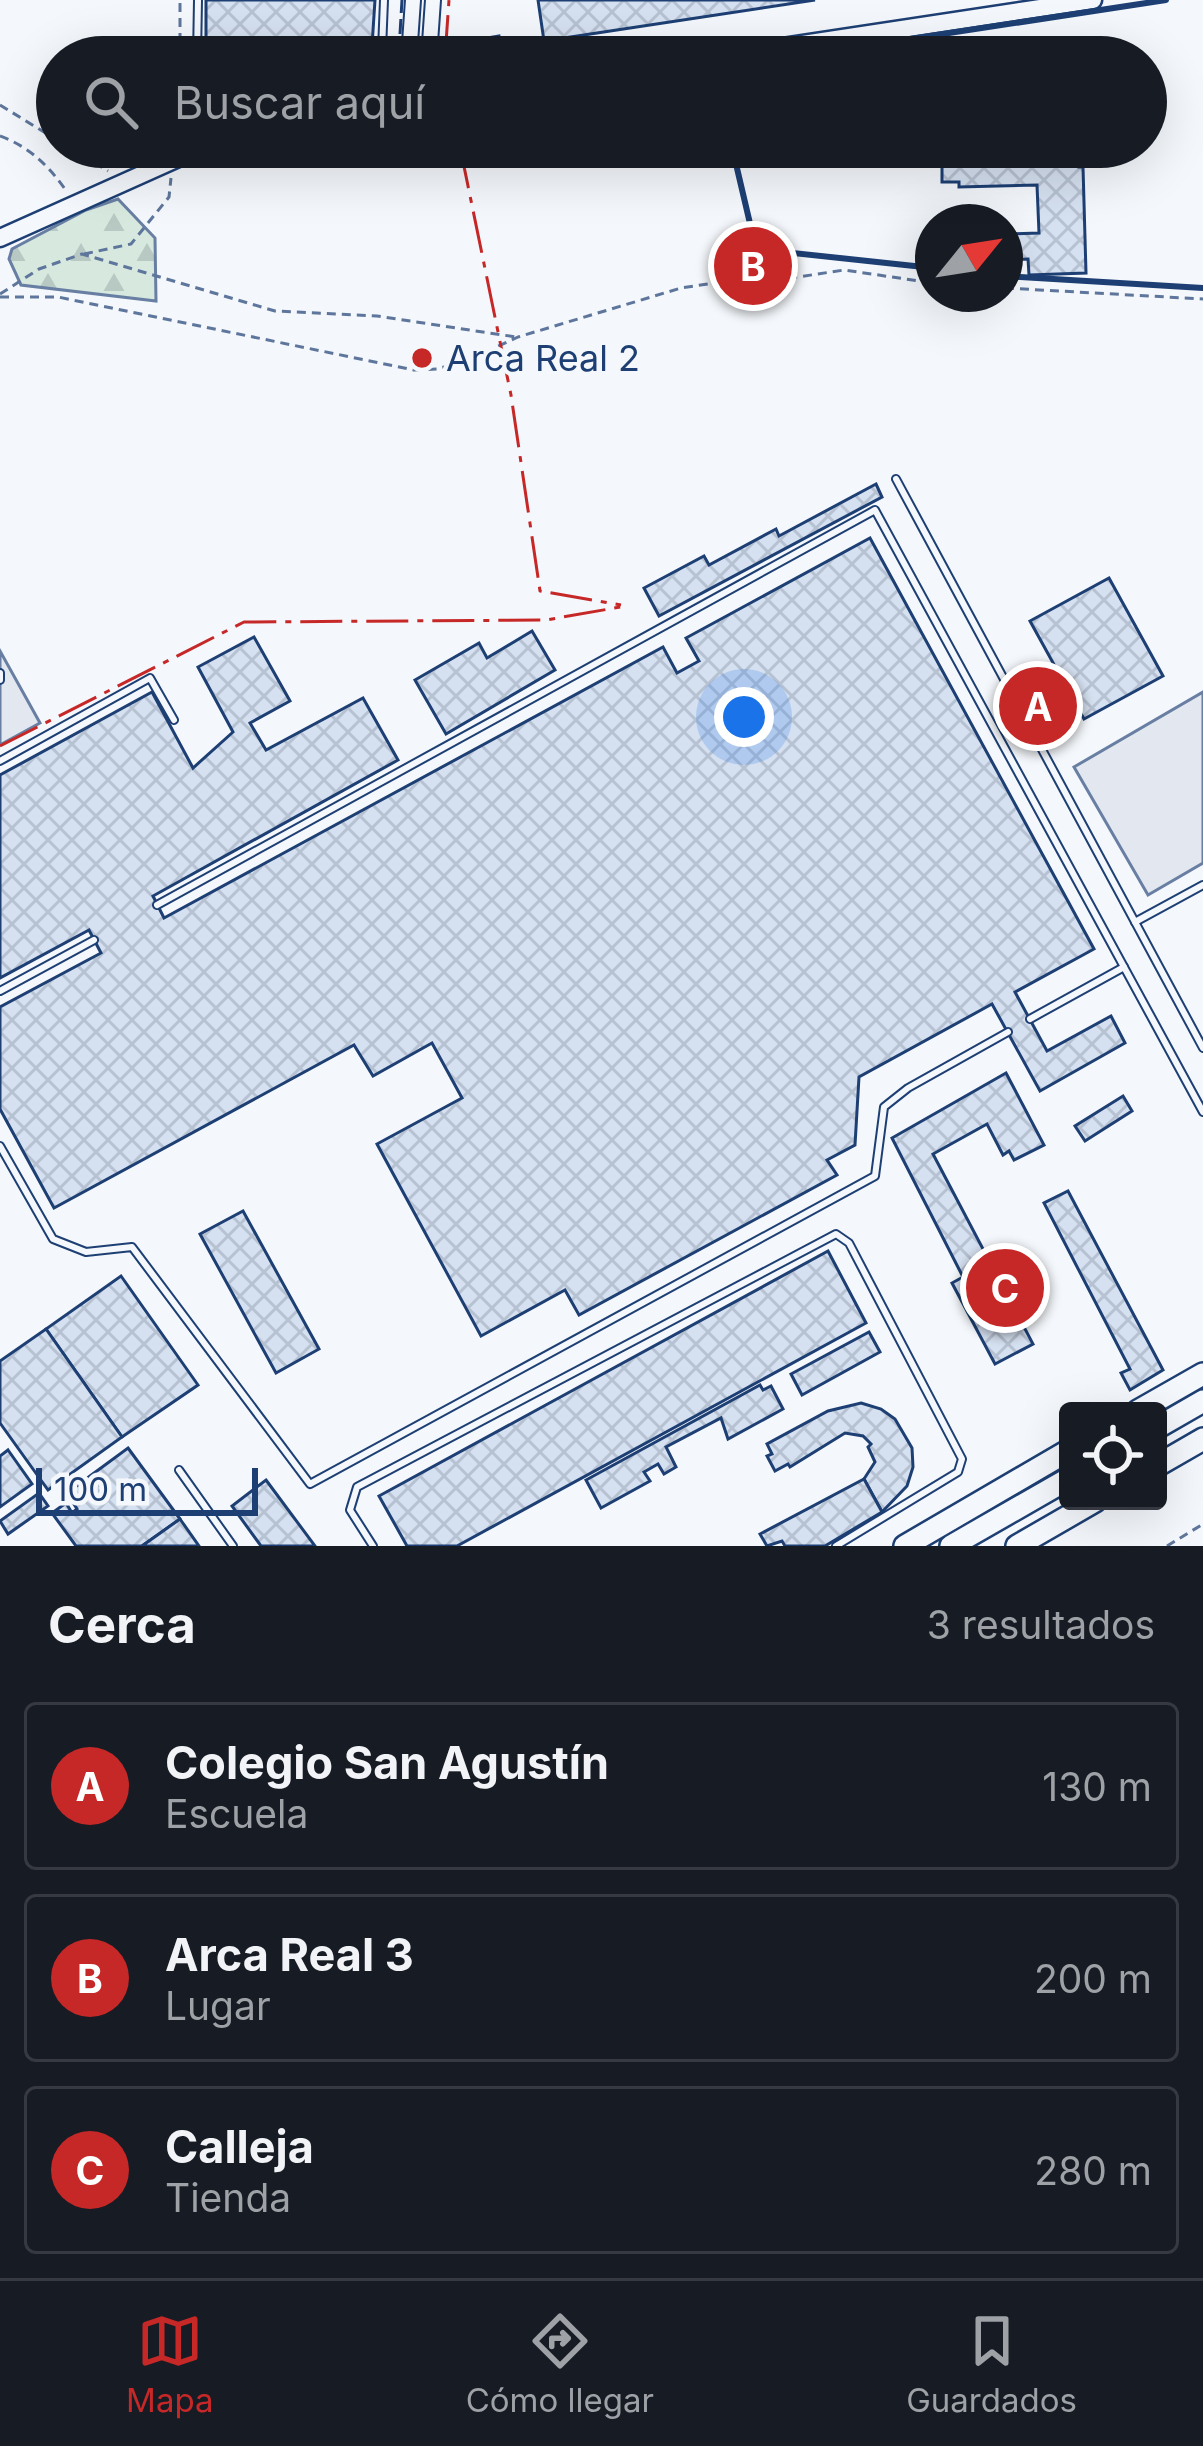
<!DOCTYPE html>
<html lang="es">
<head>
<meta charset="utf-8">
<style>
	:root { --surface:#171b24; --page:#242831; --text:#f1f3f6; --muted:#9ea1a6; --line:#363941; --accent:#c62828 }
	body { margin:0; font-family:Inter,sans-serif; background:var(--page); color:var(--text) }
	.controls { position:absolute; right:36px; bottom:36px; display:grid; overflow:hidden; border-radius:12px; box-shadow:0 12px 48px #0002 }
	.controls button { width:108px; height:108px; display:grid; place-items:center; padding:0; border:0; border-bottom:3px solid var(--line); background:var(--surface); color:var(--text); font:60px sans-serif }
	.compass { position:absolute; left:915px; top:204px; width:108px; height:108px; border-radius:50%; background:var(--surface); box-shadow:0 12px 48px #0002; rotate:60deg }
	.scale { position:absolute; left:36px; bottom:30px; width:222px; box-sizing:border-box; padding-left:12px; border:6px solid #1d3f73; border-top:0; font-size:33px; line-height:42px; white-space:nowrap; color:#1d3f73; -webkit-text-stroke:9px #f4f7fb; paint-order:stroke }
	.you { position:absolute; left:744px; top:717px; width:42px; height:42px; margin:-30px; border:9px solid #fff; border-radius:50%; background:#1a73e8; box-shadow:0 0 0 18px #1a73e833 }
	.badge { display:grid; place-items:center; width:78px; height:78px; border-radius:50%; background:var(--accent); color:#fff; font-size:39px; font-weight:700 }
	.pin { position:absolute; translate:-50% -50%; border:6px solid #fff; box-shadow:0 3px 12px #0006 }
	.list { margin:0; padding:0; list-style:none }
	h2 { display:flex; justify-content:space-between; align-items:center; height:156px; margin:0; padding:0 48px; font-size:51px }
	h2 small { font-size:39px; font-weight:400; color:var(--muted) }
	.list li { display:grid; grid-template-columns:78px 1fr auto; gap:36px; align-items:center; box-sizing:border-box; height:168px; margin:0 24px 24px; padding:0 24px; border:3px solid var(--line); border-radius:12px }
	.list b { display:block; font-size:45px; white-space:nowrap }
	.list p { margin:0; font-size:39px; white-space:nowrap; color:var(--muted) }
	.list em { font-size:39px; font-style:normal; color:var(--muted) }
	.icon { flex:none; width:66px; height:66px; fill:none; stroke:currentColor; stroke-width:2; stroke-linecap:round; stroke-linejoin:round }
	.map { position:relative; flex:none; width:1203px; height:1546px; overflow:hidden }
	.search { position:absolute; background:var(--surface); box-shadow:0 12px 48px #0002; left:36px; right:36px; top:36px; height:132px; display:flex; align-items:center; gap:30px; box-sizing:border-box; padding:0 42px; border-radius:66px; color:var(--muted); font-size:45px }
	.sheet { height:732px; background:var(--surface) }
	nav { display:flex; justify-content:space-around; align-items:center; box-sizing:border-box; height:168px; border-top:3px solid var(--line); background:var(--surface); font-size:33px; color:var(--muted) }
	nav a { display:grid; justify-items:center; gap:6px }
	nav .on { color:var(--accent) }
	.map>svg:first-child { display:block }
	.forest { fill:url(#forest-firs); stroke:#687fa3; stroke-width:3 }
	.parking { fill:#e3e8f0; stroke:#687fa3; stroke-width:3 }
	.building { fill:url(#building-cross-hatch); stroke:#1d3f73; stroke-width:3 }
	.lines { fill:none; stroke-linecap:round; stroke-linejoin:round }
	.service-casing { stroke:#1d3f73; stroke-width:10 }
	.minor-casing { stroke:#1d3f73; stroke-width:18 }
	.tertiary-casing { stroke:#1d3f73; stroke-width:21 }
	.trunk-casing { stroke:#1d3f73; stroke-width:26 }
	.path { stroke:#5e769c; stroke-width:3; stroke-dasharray:9 6; stroke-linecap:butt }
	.service { stroke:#f4f7fb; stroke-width:6 }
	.minor { stroke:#f4f7fb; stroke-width:14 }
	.tertiary { stroke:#f4f7fb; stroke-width:16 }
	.trunk { stroke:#f4f7fb; stroke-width:21 }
	.fence { stroke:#1d3f73; stroke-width:3; stroke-dasharray:15 6; stroke-linecap:butt }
	.wall { stroke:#1d3f73; stroke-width:6 }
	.power { stroke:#c62828; stroke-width:3; stroke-dasharray:42 9 6 9; stroke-linecap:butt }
	.poi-dot { fill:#c62828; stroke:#f4f7fb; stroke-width:4.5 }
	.labels { text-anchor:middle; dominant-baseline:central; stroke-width:9; stroke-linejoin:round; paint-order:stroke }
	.poi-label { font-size:36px; fill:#1d3f73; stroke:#f4f7fb; text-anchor:start }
</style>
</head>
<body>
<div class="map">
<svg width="1203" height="1546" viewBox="0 0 1203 1546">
	<defs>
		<pattern id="forest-firs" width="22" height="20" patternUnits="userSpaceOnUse" patternTransform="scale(3)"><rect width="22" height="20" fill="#d7e8df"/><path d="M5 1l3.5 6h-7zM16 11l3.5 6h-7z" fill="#b8c8c3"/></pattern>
		<pattern id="building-cross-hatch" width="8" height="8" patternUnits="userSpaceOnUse" patternTransform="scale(3)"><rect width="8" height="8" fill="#d5e0f0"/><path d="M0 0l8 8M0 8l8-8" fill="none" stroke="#b6c1d1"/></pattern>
	</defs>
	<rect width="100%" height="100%" fill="#f4f7fb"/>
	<!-- forest -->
	<polygon class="forest" points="118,199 155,238 156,301 21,285 9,259 12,249 86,210"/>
	<!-- parking -->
	<g class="parking">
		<polygon points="0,651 40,723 0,745"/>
		<polygon points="1203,692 1203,863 1148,895 1074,767"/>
	</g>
	<!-- building -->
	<g class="building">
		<polygon points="206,0 375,0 372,46 309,57 206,57"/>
		<polygon points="538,0 815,0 544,41"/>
		<polygon points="499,36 501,47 469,54 470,57 448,57 446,45"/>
		<polygon points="1079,157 1079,167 1083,167 1086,273 1029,275 1028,259 1005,260 1005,234 1039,233 1037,185 959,187 959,182 942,182 942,166 961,165 960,160"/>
		<polygon points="876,484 882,497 659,616 644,588 704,556 709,565 776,529 779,536"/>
		<polygon points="870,538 1094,949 1015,992 1047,1051 1111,1016 1125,1043 1040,1091 992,1004 859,1077 855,1145 827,1160 837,1175 579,1315 565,1290 481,1336 377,1144 462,1098 432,1043 373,1076 354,1045 54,1208 0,1109 0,1007 101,953 89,930 0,978 0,775 152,692 193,768 233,732 198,667 254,637 290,701 250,723 266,750 363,698 398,760 153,896 164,918 663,647 677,673 699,661 686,638"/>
		<polygon points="1109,578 1163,676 1084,719 1030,621"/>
		<polygon points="532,631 555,670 446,734 415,680 479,643 487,658"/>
		<polygon points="1006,1073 1044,1145 1014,1160 1009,1151 1003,1155 987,1124 933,1154 1033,1344 995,1364 952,1283 963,1277 892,1138"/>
		<polygon points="1123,1096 1132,1111 1085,1141 1075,1126"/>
		<polygon points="1068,1191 1163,1370 1130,1390 1121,1373 1130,1369 1044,1203"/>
		<polygon points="243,1211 319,1349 276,1373 200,1234"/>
		<polygon points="828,1251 866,1323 457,1546 407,1546 379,1496"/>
		<polygon points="121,1276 198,1385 122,1437 46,1329"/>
		<polygon points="46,1329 122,1437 48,1490 0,1423 0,1361"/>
		<polygon points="869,1332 880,1352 802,1395 791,1374"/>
		<polygon points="760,1385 763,1390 771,1386 783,1409 728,1439 721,1418 666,1447 676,1467 664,1474 658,1464 644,1472 650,1481 601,1508 586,1480"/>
		<polygon points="861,1403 881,1409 895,1419 912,1448 913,1467 907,1486 882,1512 864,1479 875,1462 868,1447 871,1444 863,1436 845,1433 790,1467 788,1464 775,1471 767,1456 772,1454 767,1444 828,1411"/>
		<polygon points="128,1448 180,1519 142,1546 76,1546 52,1513 66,1503 72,1513 77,1509 67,1493"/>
		<polygon points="8,1450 32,1484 0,1507 0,1456"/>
		<polygon points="864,1479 882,1512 825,1546 785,1546 782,1541 767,1546 760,1534"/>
		<polygon points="266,1480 315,1546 261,1546 232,1506"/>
		<polygon points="39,1493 48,1506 8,1534 0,1521"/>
		<polygon points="180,1519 199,1546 142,1546"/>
	</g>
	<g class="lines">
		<defs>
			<g id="service">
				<polyline points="382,50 384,0"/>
				<polyline points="197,57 198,0"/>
				<polyline points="358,57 408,46"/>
				<polyline points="896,479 1203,1048"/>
				<polyline points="0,673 0,680"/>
				<polyline points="0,761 150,678 174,720"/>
				<polyline points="157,905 875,510 1203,1112"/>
				<polyline points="1135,922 1203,885"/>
				<polyline points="0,991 94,940"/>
				<polyline points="1030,1019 1124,967"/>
				<polyline points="0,1146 53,1239 86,1252 132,1247 310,1484 875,1176 884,1107 908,1088 1008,1032"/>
				<polyline points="179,1470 233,1546"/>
				<polyline points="373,1546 350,1510 357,1487 836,1234 849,1243 962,1459 958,1472 836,1546"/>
			</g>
			<g id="minor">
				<polyline points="409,57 413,0"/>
				<polyline points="429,57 433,0"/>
			</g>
			<g id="tertiary">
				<polyline points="716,57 1093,0"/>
				<polyline points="0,238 203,147"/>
			</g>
			<g id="trunk">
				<polyline points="1138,1411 1203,1374"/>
				<polyline points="1158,1427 1203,1401"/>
				<polyline points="1158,1465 1203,1439"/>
				<polyline points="905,1546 1068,1451"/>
				<polyline points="951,1546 1068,1479"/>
				<polyline points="1017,1546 1095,1501"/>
			</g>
		</defs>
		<!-- service casing -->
		<use href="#service" class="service-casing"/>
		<!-- minor casing -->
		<use href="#minor" class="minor-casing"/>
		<!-- tertiary casing -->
		<use href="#tertiary" class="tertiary-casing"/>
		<!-- trunk casing -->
		<use href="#trunk" class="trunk-casing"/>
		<!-- path -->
		<g class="path">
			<polyline points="180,57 180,0"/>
			<polyline points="662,57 703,51"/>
			<polyline points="0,105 57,140"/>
			<path d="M0,136C30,147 49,166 67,192"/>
			<polyline points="69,147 108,171"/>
			<polyline points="84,254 131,244 169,197 171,178"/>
			<polyline points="1005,288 1203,299"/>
			<polyline points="0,294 39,269 82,254 275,311 377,316 516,337"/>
			<polyline points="0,297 58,297 414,370 437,369 466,361 518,337 681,288 728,281 765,282 844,270 933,283"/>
			<polyline points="1167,1546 1203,1524"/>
		</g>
		<!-- service -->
		<use href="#service" class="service"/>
		<!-- minor -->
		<use href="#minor" class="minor"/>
		<!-- tertiary -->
		<use href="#tertiary" class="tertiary"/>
		<!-- trunk -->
		<use href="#trunk" class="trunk"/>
		<!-- fence -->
		<polyline class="fence" points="400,34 402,0"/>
		<!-- wall -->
		<g class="wall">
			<polyline points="792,57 1166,0"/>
			<polyline points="732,147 756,249 933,268"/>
			<polyline points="1005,276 1203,288"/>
		</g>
		<!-- power -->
		<g class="power">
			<polyline points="445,57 449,0"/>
			<polyline points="460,147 511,395 540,591 621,605"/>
			<polyline points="0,746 244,622 546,620 626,606"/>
		</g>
	</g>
	<!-- markers -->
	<circle class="poi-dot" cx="422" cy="358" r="12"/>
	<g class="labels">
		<!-- poi labels -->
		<g class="poi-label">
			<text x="446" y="358">Arca Real 2</text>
		</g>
	</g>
</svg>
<div class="controls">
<button><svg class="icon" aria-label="locate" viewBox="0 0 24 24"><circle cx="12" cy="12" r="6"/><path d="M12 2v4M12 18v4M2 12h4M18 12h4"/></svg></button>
</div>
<svg class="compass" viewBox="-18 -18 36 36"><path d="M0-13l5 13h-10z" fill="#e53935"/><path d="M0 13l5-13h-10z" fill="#9ea1a6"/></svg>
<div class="scale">100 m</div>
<div class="you"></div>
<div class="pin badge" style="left:1038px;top:706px">A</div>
<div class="pin badge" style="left:753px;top:266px">B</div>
<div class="pin badge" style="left:1005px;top:1288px">C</div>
<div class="search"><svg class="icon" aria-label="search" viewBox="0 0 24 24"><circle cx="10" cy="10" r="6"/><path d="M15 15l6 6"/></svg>Buscar aquí</div>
</div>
<section class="sheet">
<h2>Cerca<small>3 resultados</small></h2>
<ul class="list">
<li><span class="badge">A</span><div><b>Colegio San Agustín</b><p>Escuela</p></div><em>130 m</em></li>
<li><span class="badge">B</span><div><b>Arca Real 3</b><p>Lugar</p></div><em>200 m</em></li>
<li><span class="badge">C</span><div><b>Calleja</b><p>Tienda</p></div><em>280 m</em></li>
</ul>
</section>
<nav>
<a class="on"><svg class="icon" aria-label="map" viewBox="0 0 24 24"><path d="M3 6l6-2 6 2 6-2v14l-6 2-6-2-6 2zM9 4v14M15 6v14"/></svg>Mapa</a>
<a><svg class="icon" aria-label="directions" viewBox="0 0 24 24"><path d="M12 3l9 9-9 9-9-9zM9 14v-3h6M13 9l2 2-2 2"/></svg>Cómo llegar</a>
<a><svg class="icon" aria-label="saved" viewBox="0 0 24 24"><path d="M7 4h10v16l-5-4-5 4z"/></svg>Guardados</a>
</nav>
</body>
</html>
